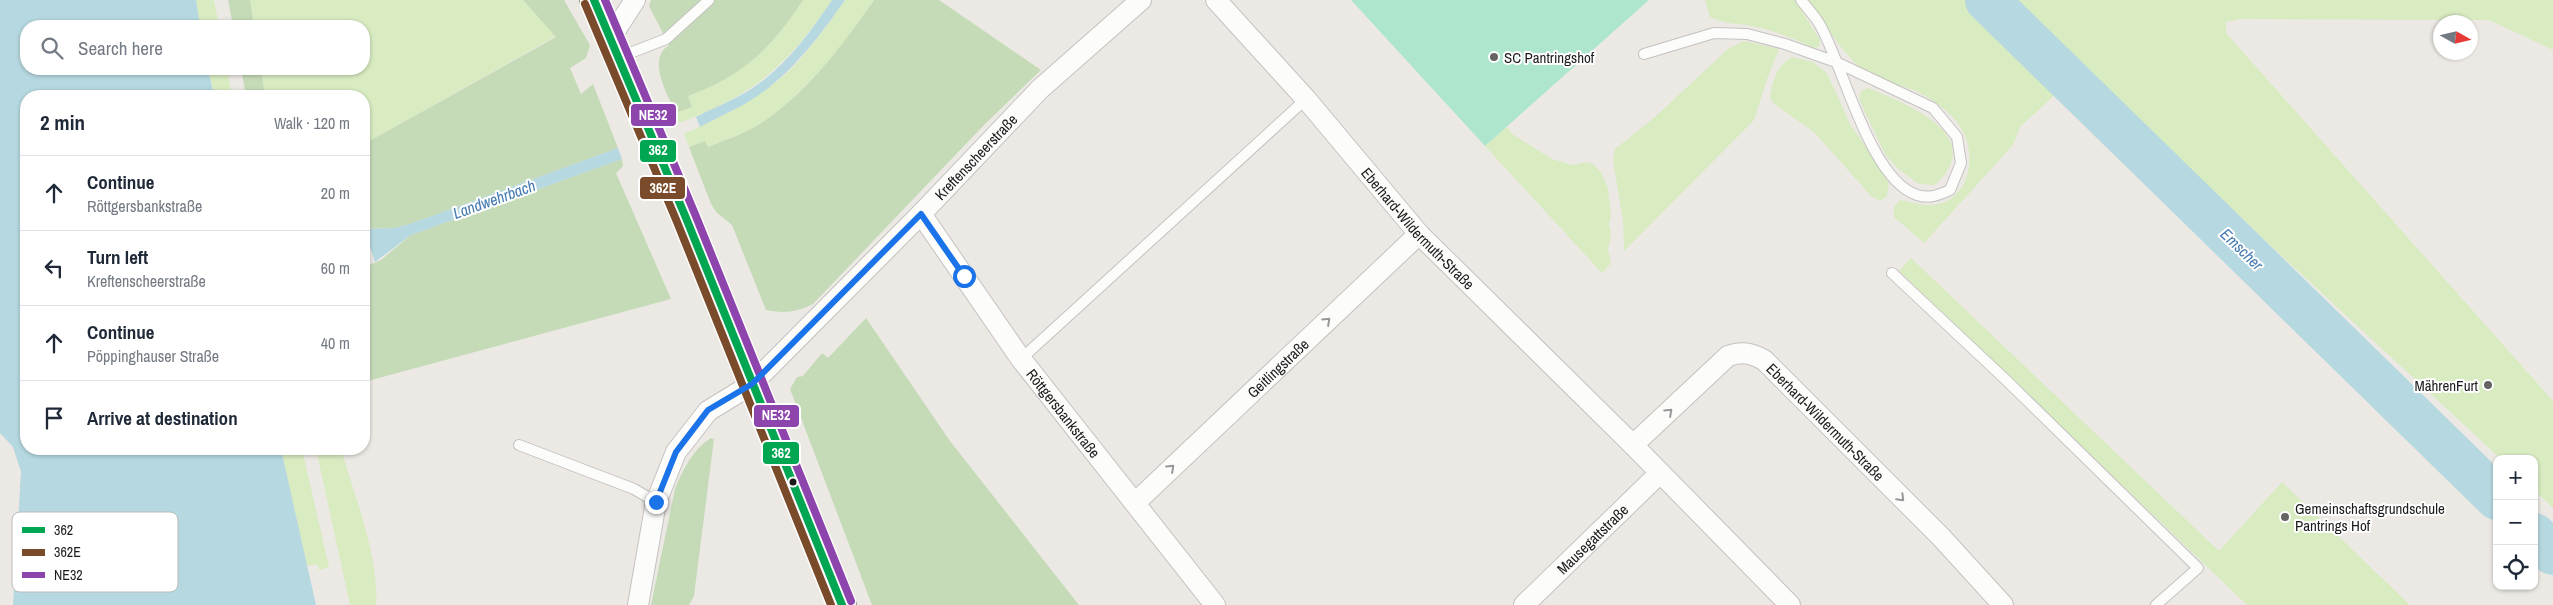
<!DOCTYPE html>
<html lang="en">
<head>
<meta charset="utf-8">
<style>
	:root { --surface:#fff; --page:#f6f6f7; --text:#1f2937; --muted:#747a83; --line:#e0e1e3 }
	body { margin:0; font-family:"Archivo Narrow",sans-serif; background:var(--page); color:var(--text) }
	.controls { position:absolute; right:15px; bottom:15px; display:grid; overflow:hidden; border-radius:10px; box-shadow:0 1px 4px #0004 }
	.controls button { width:45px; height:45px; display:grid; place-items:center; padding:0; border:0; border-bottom:1px solid var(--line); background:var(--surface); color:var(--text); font:25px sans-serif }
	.compass { position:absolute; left:2433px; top:15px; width:45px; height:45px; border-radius:50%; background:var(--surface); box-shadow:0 1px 4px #0004; rotate:98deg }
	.stop { position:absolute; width:15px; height:15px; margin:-11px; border:4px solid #1a73e8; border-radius:50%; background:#fff }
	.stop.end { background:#1a73e8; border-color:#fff; box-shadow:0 1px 5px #0008 }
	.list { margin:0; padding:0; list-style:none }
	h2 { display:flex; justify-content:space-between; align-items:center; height:65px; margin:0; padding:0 20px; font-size:21px }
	h2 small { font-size:16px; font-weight:400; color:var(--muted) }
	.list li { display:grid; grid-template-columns:32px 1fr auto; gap:15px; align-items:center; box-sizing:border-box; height:75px; padding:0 20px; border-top:1px solid var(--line) }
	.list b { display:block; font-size:19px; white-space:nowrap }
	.list p { margin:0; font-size:16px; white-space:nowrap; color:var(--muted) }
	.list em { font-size:16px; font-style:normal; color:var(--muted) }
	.icon { flex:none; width:28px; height:28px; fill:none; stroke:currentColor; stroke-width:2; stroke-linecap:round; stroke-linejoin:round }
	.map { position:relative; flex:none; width:2553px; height:605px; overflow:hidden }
	.search { position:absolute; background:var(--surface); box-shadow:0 1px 4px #0004; left:20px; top:20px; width:350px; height:55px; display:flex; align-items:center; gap:12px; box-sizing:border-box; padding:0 18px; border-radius:20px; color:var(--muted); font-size:19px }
	.panel { position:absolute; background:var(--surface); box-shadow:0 1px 4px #0004; left:20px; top:90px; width:350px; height:365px; border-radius:20px }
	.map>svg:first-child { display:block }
	.grass { fill:#d8ebc1 }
	.forest { fill:#c5dbb8 }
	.pitch { fill:#ade6cd }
	.water { fill:#b6d8e0 }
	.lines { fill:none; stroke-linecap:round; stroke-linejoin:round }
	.river { stroke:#b6d8e0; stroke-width:44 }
	.lane-casing { stroke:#c4c2c0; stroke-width:12 }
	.street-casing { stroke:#c4c2c0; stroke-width:22 }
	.secondary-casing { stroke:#94957c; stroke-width:30 }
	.lane { stroke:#fcfcfb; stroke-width:10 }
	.street { stroke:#fcfcfb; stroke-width:20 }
	.secondary { stroke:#f3f2e9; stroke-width:28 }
	.bus-1-casing { stroke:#fff; stroke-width:11 }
	.bus-2-casing { stroke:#fff; stroke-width:11 }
	.bus-3-casing { stroke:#fff; stroke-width:11 }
	.bus-1 { stroke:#00a651; stroke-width:8 }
	.bus-2 { stroke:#7a4b2a; stroke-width:8 }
	.bus-3 { stroke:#8e44ad; stroke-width:8 }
	.oneway { stroke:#979797 }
	.route { stroke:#1a73e8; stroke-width:6 }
	.poi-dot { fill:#656462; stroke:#fff; stroke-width:2 }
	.bus-dot { fill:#1c1c1c; stroke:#fff; stroke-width:2 }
	.labels { text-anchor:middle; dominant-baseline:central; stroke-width:4; stroke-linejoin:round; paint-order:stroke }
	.poi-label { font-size:15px; fill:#1c1c1c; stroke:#fff; text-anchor:start }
	.street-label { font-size:15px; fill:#1c1c1c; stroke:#fff }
	.water-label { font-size:16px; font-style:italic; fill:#447ab1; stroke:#fff }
	.key { fill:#fff; stroke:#bbb; stroke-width:1 }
	.key-label { font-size:14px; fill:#1c1c1c }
	.line-badge { stroke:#fff; stroke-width:2 }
	.badge-label { font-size:14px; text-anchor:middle; font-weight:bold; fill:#fff }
</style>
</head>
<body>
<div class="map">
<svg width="2553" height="605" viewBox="0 0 2553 605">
	<rect width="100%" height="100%" fill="#ece9e4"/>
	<!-- grass -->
	<g class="grass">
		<polygon points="196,0 214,0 219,26 200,26"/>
		<polygon points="250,0 523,0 556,36 364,144 364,96 265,96 261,69 364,69 364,26 254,26"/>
		<path d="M803,0H832C787,66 755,94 679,123L675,113L692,107L688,96C744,75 771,49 803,0Z"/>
		<path d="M845,0H874C842,46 807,93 760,124C744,134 725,140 707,147L705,141L689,147L684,134C722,117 759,98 790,70C811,49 828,24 845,0Z"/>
		<path d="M1705,0H1795L1820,40L1819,47L1814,48C1794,39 1774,30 1752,26C1736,23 1725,24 1710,17Z"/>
		<path d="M1809,0H1965L2059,91L2020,127L2013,145L1924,243L1894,217V207L1900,200C1910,201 1921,206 1930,205C1973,204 1980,146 1955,120C1944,107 1924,93 1908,88C1891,82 1873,80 1859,67C1839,48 1824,23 1809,0Z"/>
		<polygon points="2014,0 2553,0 2553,50 2489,20 2241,19 2226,22 2226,33 2553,401 2553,508 2534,490 2534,459 2501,459 2270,245"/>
		<polygon points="1744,41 1779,49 1767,79 1754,120 1624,251 1623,221 1613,160 1615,149 1655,117 1728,49"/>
		<path d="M1792,57L1813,62L1827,73L1851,126L1878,163L1889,184L1887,196L1880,201L1871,196L1815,133L1773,103L1770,97C1773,80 1777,65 1792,57Z"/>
		<polygon points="208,69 227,69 232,96 214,96"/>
		<path d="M1868,88C1905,103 1990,136 1935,185L1919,184L1898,169L1885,154L1859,99L1861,91Z"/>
		<polygon points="1507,127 1512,134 1552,159 1572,165 1587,162 1593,164 1601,172 1608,188 1611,215 1609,225 1611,234 1608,249 1611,263 1602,273 1485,146"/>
		<polygon points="1911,258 2219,551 2282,482 2410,605 2247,605 1899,271"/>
		<polygon points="281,449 302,449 329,567 319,570 317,564 307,566"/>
		<path d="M316,449H341C354,494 380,560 376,605H350Z"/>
	</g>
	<!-- forest -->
	<g class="forest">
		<polygon points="228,0 250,0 254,26 233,26"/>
		<polygon points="523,0 564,0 590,45 586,58 570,68 581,94 593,84 618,148 410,224 395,228 364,229 364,144 556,37"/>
		<path d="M651,0H803C771,49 744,75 688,96L692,107L675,113C668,93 646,60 669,45L649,6Z"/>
		<path d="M874,0H939L1041,70L984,125L813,304C797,312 784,314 766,310L732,225L717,213L711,204L689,147L705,141L708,147C725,140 744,134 760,124C808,92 842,46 874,0Z"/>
		<polygon points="241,69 261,69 265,96 246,96"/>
		<polygon points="622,159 623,166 616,173 671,299 364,382 364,267 381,260 411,235"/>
		<polygon points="866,318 950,441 1079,605 872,605 790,389 797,377 803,376 822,353 828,358"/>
		<path d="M711,438L714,439L694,596L689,605H651L675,489C683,469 693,449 711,438Z"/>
	</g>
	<!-- pitch -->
	<polygon class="pitch" points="1351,0 1649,0 1485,146"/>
	<!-- water -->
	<g class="water">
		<polygon points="0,0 196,0 200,26 26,26 26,69 208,69 214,96 26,96 26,449 281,449 316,605 13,605 21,472 13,447 0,433"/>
		<path d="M832,0H845C819,37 790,76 751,100C735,110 716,118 700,127L696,117C713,108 732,101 748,91C784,69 809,34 832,0Z"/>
		<polygon points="618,148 622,159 411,235 375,262 364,229 395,228 410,224"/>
	</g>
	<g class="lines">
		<!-- river -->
		<g class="river">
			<polyline points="1987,0 2497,498"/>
			<polyline points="2534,535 2553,553"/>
		</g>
		<defs>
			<g id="lane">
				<path d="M1644,54L1714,33L1747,34L1785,44L1836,62L1933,108L1957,137L1961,163L1950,190C1939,195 1929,199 1917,195C1870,180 1843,65 1820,25C1815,16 1807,8 1801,0"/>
				<polyline points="620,57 666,39 709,0"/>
				<polyline points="1892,273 2007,381 2198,568 2156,605"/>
				<polyline points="1021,359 1306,99"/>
				<polyline points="519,445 634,489 656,502"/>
			</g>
			<g id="street">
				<path id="s1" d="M1216,0L1306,99L1419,234L1633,445L1790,605"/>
				<polyline points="611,37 635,0"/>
				<path id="s2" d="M921,214L1021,359L1215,605"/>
				<path id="s3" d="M1633,445L1728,356C1742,351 1751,353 1764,360L1941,537L2003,605"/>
				<path id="s4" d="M1136,502L1419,234"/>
				<path id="s5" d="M638,605L656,502L676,452L708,411L752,384L921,214L1040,89L1141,0"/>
				<path id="s6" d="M1524,605L1660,473"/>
			</g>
			<polyline id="secondary" points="594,0 686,218 842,605"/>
		</defs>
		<!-- lane casing -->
		<use href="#lane" class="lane-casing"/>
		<!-- street casing -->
		<use href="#street" class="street-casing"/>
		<!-- secondary casing -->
		<use href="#secondary" class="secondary-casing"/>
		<!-- lane -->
		<use href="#lane" class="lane"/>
		<!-- street -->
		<use href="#street" class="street"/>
		<!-- secondary -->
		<use href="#secondary" class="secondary"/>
		<defs>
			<polyline id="bus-1" points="594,0 686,218 842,605"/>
			<polyline id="bus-2" points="585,4 677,222 831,605"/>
			<polyline id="bus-3" points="605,0 695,214 851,601"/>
		</defs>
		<!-- bus-1 casing -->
		<use href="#bus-1" class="bus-1-casing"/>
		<!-- bus-2 casing -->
		<use href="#bus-2" class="bus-2-casing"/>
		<!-- bus-3 casing -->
		<use href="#bus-3" class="bus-3-casing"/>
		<!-- bus-1 -->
		<use href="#bus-1" class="bus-1"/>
		<!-- bus-2 -->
		<use href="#bus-2" class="bus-2"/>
		<!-- bus-3 -->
		<use href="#bus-3" class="bus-3"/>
	</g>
	<!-- one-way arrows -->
	<defs><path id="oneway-chevron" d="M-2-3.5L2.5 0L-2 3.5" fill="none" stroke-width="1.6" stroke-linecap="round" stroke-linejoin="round" transform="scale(1.25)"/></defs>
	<g class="oneway">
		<use href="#oneway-chevron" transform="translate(1327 321) rotate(-43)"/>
		<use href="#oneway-chevron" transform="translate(1669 412) rotate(-43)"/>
		<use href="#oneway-chevron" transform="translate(1171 468) rotate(-43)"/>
		<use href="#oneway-chevron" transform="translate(1901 498) rotate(45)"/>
	</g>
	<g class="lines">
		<!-- route -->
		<polyline class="route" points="656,502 676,452 708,410 752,384 921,214 964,276"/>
	</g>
	<!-- markers -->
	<g class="poi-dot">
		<circle cx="1494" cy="57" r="5"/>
		<circle cx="2488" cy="385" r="5"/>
		<circle cx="2285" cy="517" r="5"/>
	</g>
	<circle class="bus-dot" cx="793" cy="482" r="4.5"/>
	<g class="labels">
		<!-- poi labels -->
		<g class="poi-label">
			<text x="1504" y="57">SC Pantringshof</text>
			<text x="2478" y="385" text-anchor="end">MährenFurt</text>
			<text x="2295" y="508">Gemeinschaftsgrundschule<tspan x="2295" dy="17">Pantrings Hof</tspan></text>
		</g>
		<!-- street labels -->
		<g class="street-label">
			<text stroke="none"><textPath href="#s5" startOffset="581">Kreftenscheerstraße</textPath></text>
			<text stroke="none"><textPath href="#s1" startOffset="305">Eberhard-Wildermuth-Straße</textPath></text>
			<text stroke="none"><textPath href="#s4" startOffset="195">Geitlingstraße</textPath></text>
			<text stroke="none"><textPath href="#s2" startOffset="245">Röttgersbankstraße</textPath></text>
			<text stroke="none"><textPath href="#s3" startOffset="255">Eberhard-Wildermuth-Straße</textPath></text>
			<text stroke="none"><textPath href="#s6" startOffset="95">Mausegattstraße</textPath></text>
		</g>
		<!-- water labels -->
		<g class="water-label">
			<text transform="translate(494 199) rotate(-20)">Landwehrbach</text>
			<text transform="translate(2242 249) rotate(44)">Emscher</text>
		</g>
	</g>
	<!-- legend -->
	<rect x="12" y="512" width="166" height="80" rx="8" class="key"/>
	<rect x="22" y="527" width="23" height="6" fill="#00a651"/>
	<rect x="22" y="549" width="23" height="7" fill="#7a4b2a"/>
	<rect x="22" y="572" width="23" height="6" fill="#8e44ad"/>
	<g class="key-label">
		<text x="54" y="535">362</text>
		<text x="54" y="557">362E</text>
		<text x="54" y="580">NE32</text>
	</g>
	<g class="line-badge">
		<rect x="630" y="103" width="47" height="24" rx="5" fill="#8e44ad"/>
		<rect x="639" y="139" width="38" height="24" rx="5" fill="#00a651"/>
		<rect x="639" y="176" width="47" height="24" rx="5" fill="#7a4b2a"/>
		<rect x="753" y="404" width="47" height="24" rx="5" fill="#8e44ad"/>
		<rect x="762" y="441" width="38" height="24" rx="5" fill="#00a651"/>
	</g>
	<g class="badge-label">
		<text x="653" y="120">NE32</text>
		<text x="658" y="155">362</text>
		<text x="663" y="193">362E</text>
		<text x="776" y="420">NE32</text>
		<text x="781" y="458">362</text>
	</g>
</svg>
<div class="controls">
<button>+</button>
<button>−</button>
<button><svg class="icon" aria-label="locate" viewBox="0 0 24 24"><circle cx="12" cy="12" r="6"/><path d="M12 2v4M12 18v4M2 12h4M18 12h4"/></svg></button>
</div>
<svg class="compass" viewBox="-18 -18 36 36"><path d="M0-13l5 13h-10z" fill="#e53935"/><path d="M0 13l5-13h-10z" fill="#747a83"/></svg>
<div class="stop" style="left:964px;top:276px"></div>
<div class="stop end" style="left:656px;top:502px"></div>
<div class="search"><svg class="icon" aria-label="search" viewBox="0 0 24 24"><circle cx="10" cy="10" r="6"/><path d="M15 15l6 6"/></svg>Search here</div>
<section class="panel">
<h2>2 min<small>Walk · 120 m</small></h2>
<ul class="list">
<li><svg class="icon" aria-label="ahead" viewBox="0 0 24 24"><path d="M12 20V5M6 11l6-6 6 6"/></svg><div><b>Continue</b><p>Röttgersbankstraße</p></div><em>20 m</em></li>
<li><svg class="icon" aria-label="left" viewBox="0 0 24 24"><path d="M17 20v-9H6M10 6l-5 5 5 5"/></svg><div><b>Turn left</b><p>Kreftenscheerstraße</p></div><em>60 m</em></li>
<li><svg class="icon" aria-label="ahead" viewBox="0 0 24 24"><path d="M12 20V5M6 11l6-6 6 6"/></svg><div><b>Continue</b><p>Pöppinghauser Straße</p></div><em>40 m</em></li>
<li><svg class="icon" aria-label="arrive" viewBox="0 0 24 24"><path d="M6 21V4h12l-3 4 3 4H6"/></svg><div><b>Arrive at destination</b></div></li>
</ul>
</section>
</div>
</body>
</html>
